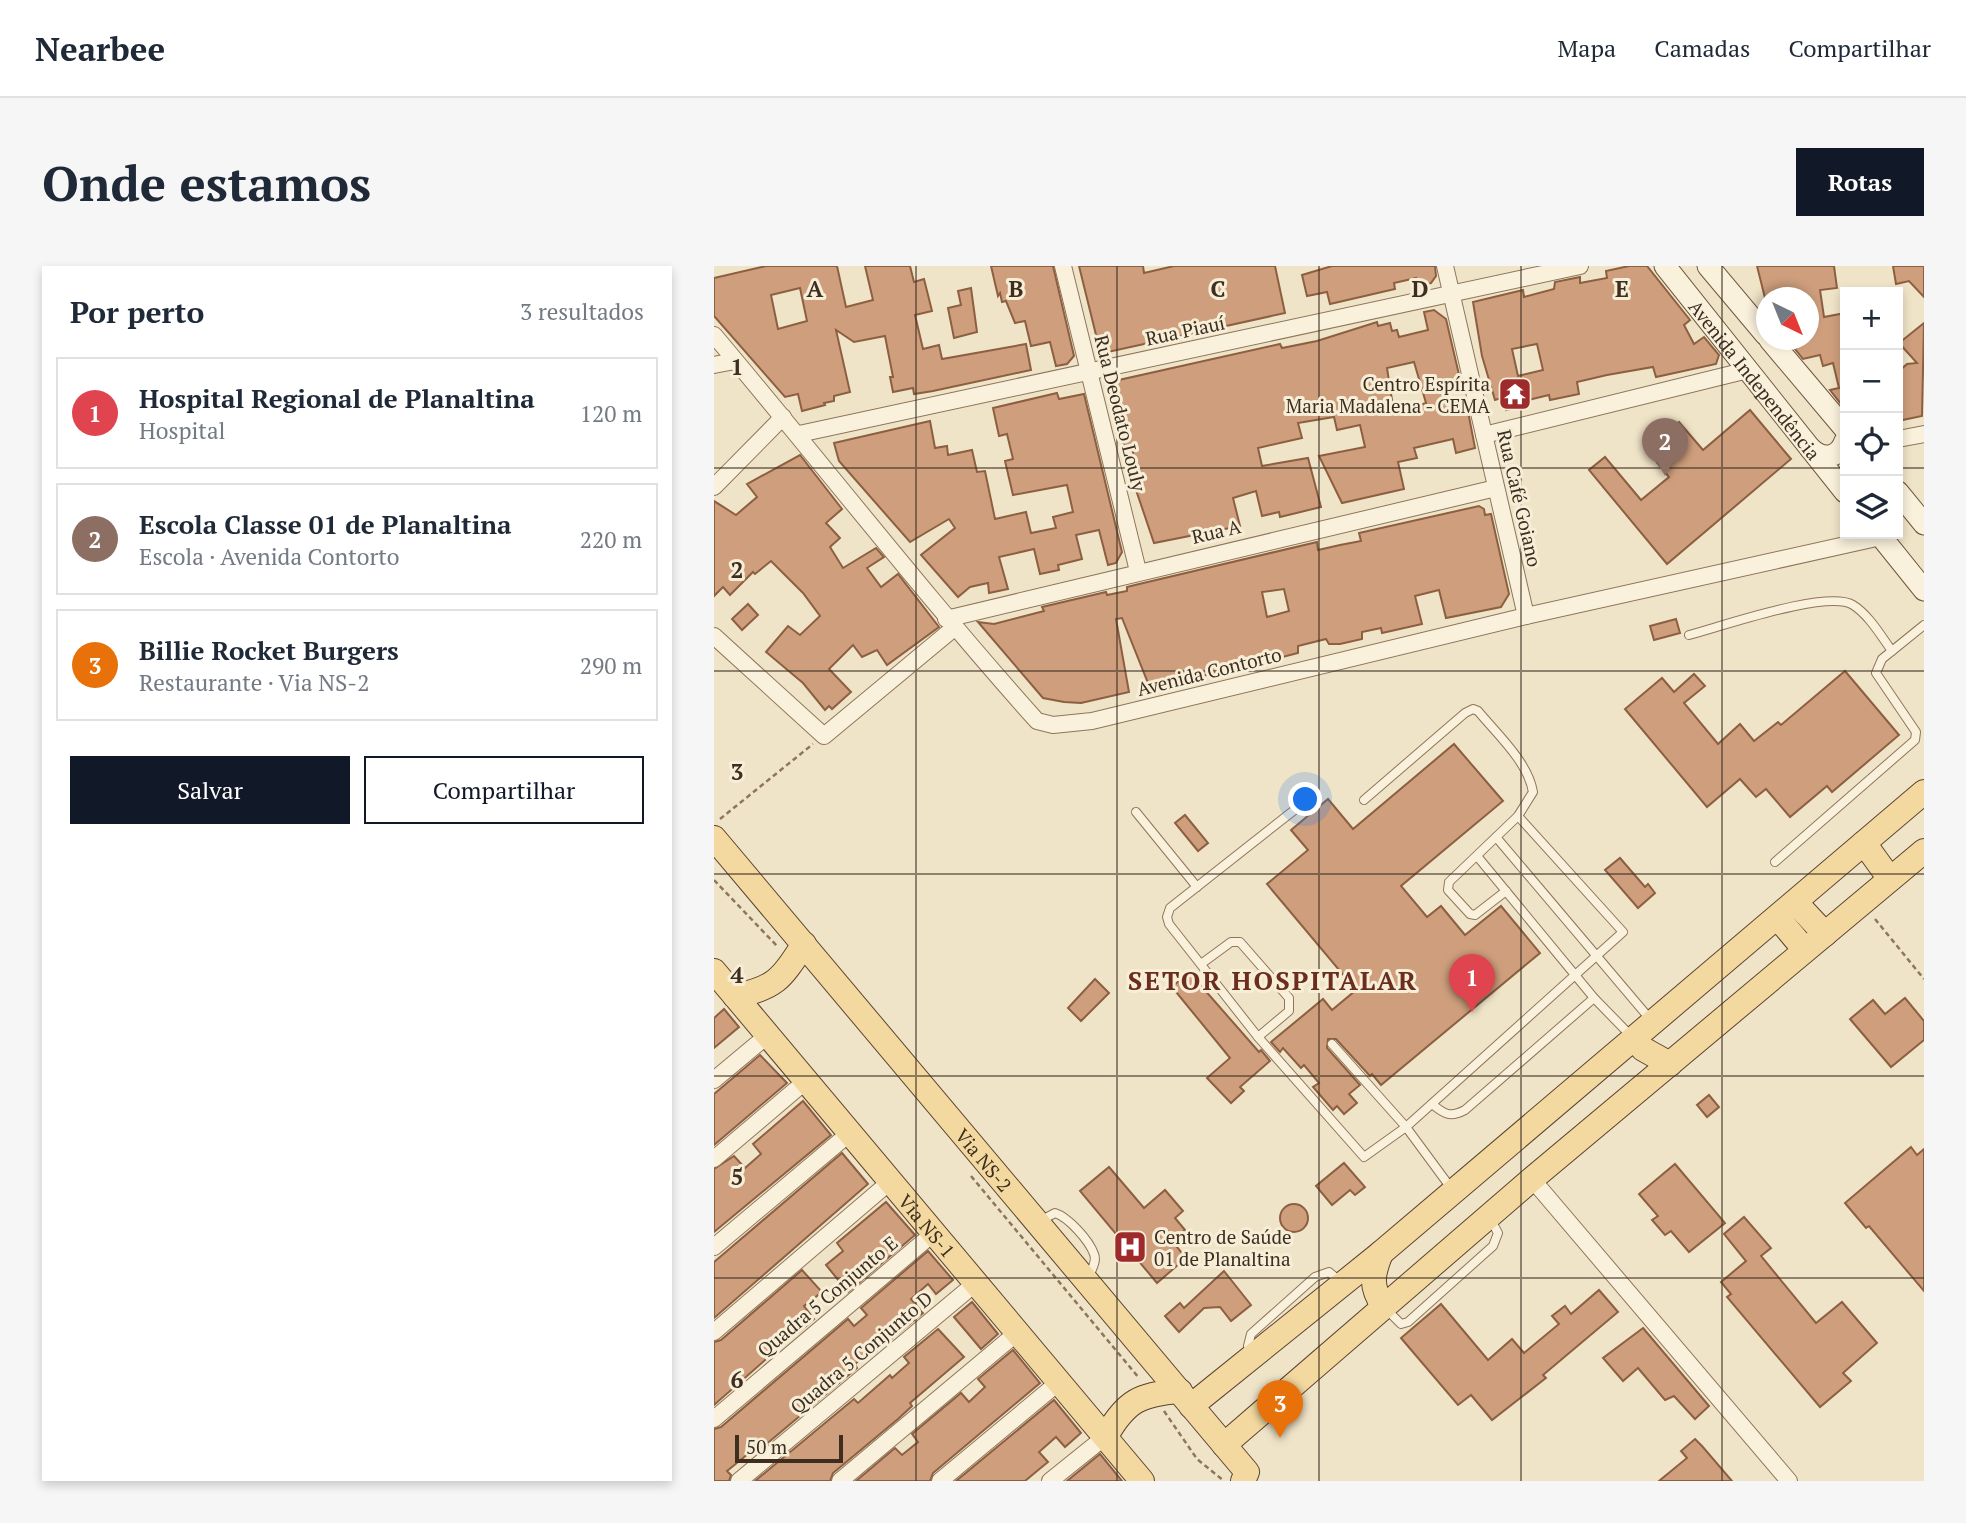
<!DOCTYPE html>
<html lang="pt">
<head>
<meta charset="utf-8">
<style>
	:root { --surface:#fff; --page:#f6f6f7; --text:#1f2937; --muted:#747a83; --line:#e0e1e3; --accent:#111827 }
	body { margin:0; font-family:"PT Serif",serif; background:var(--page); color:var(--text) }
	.controls { position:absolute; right:21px; top:21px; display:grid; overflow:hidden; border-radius:0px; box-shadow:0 4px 10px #0003 }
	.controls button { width:63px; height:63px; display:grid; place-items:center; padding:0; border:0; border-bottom:2px solid var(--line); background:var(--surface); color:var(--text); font:35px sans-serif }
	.compass { position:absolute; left:1042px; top:21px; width:63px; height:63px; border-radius:50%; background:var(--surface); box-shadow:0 4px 10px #0003; rotate:137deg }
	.scale { position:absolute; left:21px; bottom:18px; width:108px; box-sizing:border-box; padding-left:7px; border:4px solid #3d2e20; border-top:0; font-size:19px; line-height:24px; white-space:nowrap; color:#3d2e20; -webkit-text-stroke:5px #f7eed8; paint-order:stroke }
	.you { position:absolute; left:592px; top:534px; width:24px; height:24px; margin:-18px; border:5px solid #fff; border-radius:50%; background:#1a73e8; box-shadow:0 0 0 10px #1a73e833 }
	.badge { display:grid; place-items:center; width:46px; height:46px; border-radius:50%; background:var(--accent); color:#fff; font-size:23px; font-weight:700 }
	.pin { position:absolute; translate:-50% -58px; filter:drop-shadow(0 2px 4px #0008) }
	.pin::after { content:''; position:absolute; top:37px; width:24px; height:21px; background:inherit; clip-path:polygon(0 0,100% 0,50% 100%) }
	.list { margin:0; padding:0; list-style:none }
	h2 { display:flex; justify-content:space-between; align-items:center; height:91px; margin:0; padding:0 28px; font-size:30px }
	h2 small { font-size:23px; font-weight:400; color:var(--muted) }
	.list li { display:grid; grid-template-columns:46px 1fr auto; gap:21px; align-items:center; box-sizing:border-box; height:112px; margin:0 14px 14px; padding:0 14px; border:2px solid var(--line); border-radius:0px }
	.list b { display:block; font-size:26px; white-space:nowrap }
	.list p { margin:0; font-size:23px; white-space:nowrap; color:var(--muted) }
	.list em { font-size:23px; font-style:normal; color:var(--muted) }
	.actions { display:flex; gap:14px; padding:21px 28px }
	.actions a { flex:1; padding:16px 0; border:2px solid var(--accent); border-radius:0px; text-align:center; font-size:24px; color:var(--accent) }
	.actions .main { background:var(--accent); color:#fff }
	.icon { flex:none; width:38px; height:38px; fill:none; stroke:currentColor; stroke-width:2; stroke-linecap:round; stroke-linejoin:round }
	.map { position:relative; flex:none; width:1210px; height:1215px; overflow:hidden; border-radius:0px }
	header { display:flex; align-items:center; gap:42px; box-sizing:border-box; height:98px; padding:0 35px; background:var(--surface); border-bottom:2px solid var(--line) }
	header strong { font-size:33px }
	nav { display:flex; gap:38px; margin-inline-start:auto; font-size:24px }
	.intro { display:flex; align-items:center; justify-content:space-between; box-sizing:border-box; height:168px; padding:0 42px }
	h1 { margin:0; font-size:49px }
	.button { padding:18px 32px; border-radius:0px; background:var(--accent); color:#fff; font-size:24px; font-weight:700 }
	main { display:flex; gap:42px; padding:0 42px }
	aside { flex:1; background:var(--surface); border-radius:0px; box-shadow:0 4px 10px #0003 }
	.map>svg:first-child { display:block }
	.building { fill:#cf9f7d; stroke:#8d5f41; stroke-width:2; fill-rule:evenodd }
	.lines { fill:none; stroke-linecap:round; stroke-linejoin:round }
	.lane-casing { stroke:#8d765c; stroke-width:10 }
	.street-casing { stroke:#8d765c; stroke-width:18 }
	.secondary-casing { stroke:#6f573f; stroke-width:23 }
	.primary-casing { stroke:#5b4430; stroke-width:26 }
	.path { stroke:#8d765c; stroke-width:2.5; stroke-dasharray:5 3.5; stroke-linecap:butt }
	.lane { stroke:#faf1dc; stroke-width:8 }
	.street { stroke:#faf1dc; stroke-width:16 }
	.secondary { stroke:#faf1dc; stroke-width:21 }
	.primary { stroke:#f3d9a0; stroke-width:24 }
	.grid { fill:none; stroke:#3d2e20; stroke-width:2; stroke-opacity:0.55 }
	.labels { text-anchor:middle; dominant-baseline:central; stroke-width:6; stroke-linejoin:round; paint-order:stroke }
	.street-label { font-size:19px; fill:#3d2e20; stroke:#f7eed8 }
	.poi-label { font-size:19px; fill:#3d2e20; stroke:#f7eed8; text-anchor:end }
	.district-label { font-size:26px; font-weight:bold; letter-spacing:2px; fill:#6b2e1e; stroke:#f7eed8 }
	.grid-label { font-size:23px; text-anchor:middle; font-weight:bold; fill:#3d2e20; stroke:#f7eed8; stroke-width:6; stroke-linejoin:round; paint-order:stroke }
</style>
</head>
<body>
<header>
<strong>Nearbee</strong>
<nav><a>Mapa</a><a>Camadas</a><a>Compartilhar</a></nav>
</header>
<div class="intro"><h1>Onde estamos</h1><a class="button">Rotas</a></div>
<main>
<aside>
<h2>Por perto<small>3 resultados</small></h2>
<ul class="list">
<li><span class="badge" style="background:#e0444e">1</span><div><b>Hospital Regional de Planaltina</b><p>Hospital</p></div><em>120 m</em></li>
<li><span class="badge" style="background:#8d6e63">2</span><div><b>Escola Classe 01 de Planaltina</b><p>Escola · Avenida Contorto</p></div><em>220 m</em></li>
<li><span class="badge" style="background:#e8710a">3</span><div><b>Billie Rocket Burgers</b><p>Restaurante · Via NS-2</p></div><em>290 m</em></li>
</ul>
<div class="actions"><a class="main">Salvar</a><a>Compartilhar</a></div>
</aside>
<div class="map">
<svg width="1210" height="1215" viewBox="0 0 1210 1215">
	<rect width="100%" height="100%" fill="#f0e4c8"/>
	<!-- building -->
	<g class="building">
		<path d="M52,0H123L132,41L159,34L151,0H196L200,16L210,13L218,45L201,49L209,83L225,79L228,93L312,78L317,104L219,125L200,128L199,122L179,126L176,111H179L171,70L140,76L122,64L136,126L120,130V135L110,137L111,139L88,145L84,128L71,131L0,50V12ZM86,22L93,55L64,63L57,29Z"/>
		<polygon points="277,0 339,0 360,90 353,98 342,100 336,76 317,80 311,55 301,57 292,35 288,36 286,27 284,30"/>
		<polygon points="365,0 429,0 430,7 460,0 561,0 571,47 394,86 385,81"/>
		<polygon points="618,0 721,0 722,10 717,17 704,20 702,12 680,17 681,23 616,38 613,26 593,30 588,9"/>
		<path d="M915,0H933L976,54L970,59L980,78L990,71L1005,89L1002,98L942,111L939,101L893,109L863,116L865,128L836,134L835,129L810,135L811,140L792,144L790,131L781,134L768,90L759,36L809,24L810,31L840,23L841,16L866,11V17L893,12L892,5ZM823,78L829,104L804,110L798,83Z"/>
		<polygon points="1043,0 1120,0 1123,22 1106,24 1110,51 1131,47 1131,69 1128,70 1131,84 1131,143 1116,124 1125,122 1119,97 1109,100 1106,89 1089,93 1081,83 1086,80 1084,74 1095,74 1095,32 1051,32"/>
		<polygon points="1179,0 1210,0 1210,31 1195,15 1182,18"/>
		<polygon points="257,22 263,66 240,72 234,42 247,39 244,25"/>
		<path d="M720,44L732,53L746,113L731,116L737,144L753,140L761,182L742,187L739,173L700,182L703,192L684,196L690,223L628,237L605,190L651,181L646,159L623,164L620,151L584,157L588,172L544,182L548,200L594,192L607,241L566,251L565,246L548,250L542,225L519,232L526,260L440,277L421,221L428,220L418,183H411L405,159L398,126L405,114L566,78L568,82L603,75L663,56L664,60L676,57L678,65L683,64L685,71L714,64L710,46ZM700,96L712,137L680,147L673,102Z"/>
		<polygon points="1210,57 1208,150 1184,155 1184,106 1193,98 1203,97 1185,77"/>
		<polygon points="343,127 345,133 370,128 408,286 402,297 394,299 385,264 362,269 368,293 344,299 345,304 326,308 320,283 285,291 294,323 275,327 274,317 256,321 244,331 207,289 241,262 235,253 196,276 125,195 120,177 216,155 221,182 233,180 234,189 258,184 263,206 271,205 281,253 312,246 317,267 342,262 339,251 359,246 353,219 299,229 291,195 299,193 293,168 285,170 279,142"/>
		<polygon points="1036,144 1077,193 953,298 875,204 891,191 927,234 955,211 934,185 965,156 989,184"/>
		<polygon points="86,189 128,243 112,257 126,272 116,281 129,302 162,282 170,291 153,302 167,321 184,308 225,361 173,399 163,384 148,391 139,379 115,403 137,426 118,443 115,440 111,444 89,417 52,386 74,360 86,369 106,350 89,327 57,295 41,308 39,306 16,329 9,321 0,330 0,235 22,249 43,231 33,218"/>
		<path d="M765,240L770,243L771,249L777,248L795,328L787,341L732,352L725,324L701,330L708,358L668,367L667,362L648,366V373L626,378H615L612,373L584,380V387L541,398L436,422L408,352L402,353L415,426L367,437L350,436L329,432L264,356L280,358L330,345L328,341L392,326L393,329L413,325V321L421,319L603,276L604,284L626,279L647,275L645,267ZM570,323L575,345L553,351L548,326Z"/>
		<polygon points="34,338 44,349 28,364 18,353"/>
		<polygon points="962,353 966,367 940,374 936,360"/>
		<polygon points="1131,405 1185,469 1118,526 1113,520 1076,551 1052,523 1042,531 1026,513 993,541 911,443 948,412 960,426 980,408 991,420 970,437 1004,478 1026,458 1040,475 1064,456 1067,459"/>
		<polygon points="740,478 789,535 687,620 713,651 727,640 751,669 787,640 826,687 667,819 658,808 656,810 622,773 614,773 613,782 646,819 635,828 643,837 630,848 623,840 619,844 599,821 605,817 590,799 587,802 569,782 566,786 557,776 609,733 618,744 642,724 553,618 594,584 577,564 614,533 639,563"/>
		<polygon points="471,549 494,577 484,585 461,557"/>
		<polygon points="906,592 931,621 934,618 941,627 924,642 891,604"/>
		<polygon points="475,706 545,786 547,784 556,795 526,821 530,825 517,837 493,812 516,792 458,721"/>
		<polygon points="381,713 395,727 367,755 354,742"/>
		<polygon points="1191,732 1210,755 1210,774 1177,801 1136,753 1159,734 1171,748"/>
		<polygon points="10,743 25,761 0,782 0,752"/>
		<polygon points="46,789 73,817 0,879 0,828"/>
		<polygon points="995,829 1005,841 993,851 983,839"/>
		<polygon points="89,835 117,869 0,966 0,903 20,890 31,902 47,888 39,878"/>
		<polygon points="1197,881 1203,889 1210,883 1210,1025 1155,960 1152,962 1131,937"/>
		<polygon points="128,887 154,918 0,1052 0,996"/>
		<polygon points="630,897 651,921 641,929 636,924 618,939 602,920"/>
		<polygon points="961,898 1011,957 975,986 957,965 951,969 938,954 944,950 925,928"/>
		<polygon points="395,901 430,942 451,924 469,945 461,952 471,964 458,975 472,992 443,1017 366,925"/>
		<polygon points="172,936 201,969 134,1026 112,999 129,985 123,977"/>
		<circle cx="580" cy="952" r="14"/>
		<polygon points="1030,951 1057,982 1047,990 1102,1057 1128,1036 1163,1077 1129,1107 1137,1115 1106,1141 1013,1031 1017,1028 1007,1016 1032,995 1010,968"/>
		<polygon points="214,985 239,1014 222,1028 214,1018 197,1033 209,1047 159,1088 156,1085 141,1098 143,1102 43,1186 40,1183 13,1205 17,1209 15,1215 0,1215 0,1163 7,1161 134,1053 140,1060 153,1049 147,1042"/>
		<polygon points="88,1004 108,1026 90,1040 100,1053 84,1067 78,1061 62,1074 67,1080 0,1139 0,1076 7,1074"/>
		<polygon points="510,1005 537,1039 517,1055 506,1041 490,1042 465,1066 451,1050 466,1037 470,1042"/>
		<polygon points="885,1024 904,1046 829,1109 832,1112 778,1154 757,1129 744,1139 687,1072 727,1038 774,1094 798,1073 810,1087 845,1058 838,1050 851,1040 857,1048"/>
		<polygon points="258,1036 284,1068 267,1083 240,1051"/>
		<polygon points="929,1062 995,1140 981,1153 960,1130 951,1134 924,1102 909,1115 889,1092"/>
		<polygon points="224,1063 250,1091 196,1137 198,1140 184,1153 119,1207 116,1215 41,1215 140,1133 144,1137 176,1109 178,1112 195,1097 190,1091"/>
		<polygon points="299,1084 326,1117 219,1207 216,1215 142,1215 181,1182 188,1189 204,1176 198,1168 247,1127 255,1136 271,1121 264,1113"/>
		<polygon points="340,1134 367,1167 351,1181 342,1171 325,1186 334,1196 317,1210 311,1215 242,1215"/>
		<polygon points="981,1173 988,1180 1018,1215 945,1215 973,1192 967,1185"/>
		<polygon points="386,1188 408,1215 353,1215"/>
	</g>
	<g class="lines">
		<defs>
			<g id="lane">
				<path d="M975,369C1006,361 1114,323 1139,339C1155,349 1167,370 1178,385"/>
				<path d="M650,534L751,447L759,443L764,445C783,468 814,496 819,526L804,550L735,616L734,624L756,648L761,649L792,625"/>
				<polyline points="422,546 483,621"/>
				<polyline points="782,571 936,753"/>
				<polyline points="763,590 880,732 918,771"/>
				<polyline points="1061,596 1201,474 1202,466 1162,407 1168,393 1210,359"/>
				<polyline points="487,698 517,676 526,676 575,732 575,745 544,771 455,658 453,651 456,642 588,538"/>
				<polyline points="544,771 650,891 692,861 909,666 804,550"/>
				<polyline points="618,778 692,861 737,922"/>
				<path d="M718,838C730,848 736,852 751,844L880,732"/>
				<path d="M326,955L341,947C354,951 375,974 380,988C383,995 378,1003 375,1010"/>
				<polyline points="672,1043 687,1058 694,1056 779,980 784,967 777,954"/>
				<polyline points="538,1086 534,1080 537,1068 601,1011 615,1006 627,1016"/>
			</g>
			<g id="street">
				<polyline points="349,0 424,305"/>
				<polyline points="731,0 812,350"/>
				<path d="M0,69C108,197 211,330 323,455L339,459L378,455L812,350L1167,271"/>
				<polyline points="0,99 21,95"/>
				<polyline points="85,168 866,0"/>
				<polyline points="770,169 1034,104"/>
				<polyline points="1184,173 1210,168"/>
				<polyline points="0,221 69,151"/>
				<polyline points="232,353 782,222"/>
				<polyline points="0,370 110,470 240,362"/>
				<polyline points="0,814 54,769"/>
				<polyline points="0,893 93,814"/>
				<polyline points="818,913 1075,1215"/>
				<polyline points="0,981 137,866"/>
				<polyline points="0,1066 178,914"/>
				<polyline points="0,1153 221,966"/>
				<polyline points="25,1215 263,1016"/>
				<polyline points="126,1215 304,1066"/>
				<polyline points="226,1215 345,1116"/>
				<polyline points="336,1215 392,1170"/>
			</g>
			<g id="secondary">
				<path id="s1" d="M951,0L1131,226"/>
				<polyline points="994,0 1052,69"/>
				<polyline points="1056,74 1131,163"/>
				<path d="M1096,182C1109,195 1125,192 1131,175"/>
				<polyline points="1184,226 1210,258"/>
				<polyline points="1165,268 1210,324"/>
			</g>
			<g id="primary">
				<path id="s2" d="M0,572L533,1206L529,1215"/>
				<polyline points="1150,577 1176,613"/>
				<polyline points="1082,637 1111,668"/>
				<polyline points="1064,652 1091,684"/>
				<path id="s3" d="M0,705L428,1215"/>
				<path d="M21,730C62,722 67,713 90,678"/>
				<polyline points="921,773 929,783 956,798"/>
				<path d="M667,987C658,1009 656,1021 670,1041"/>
				<polyline points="477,1140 667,987 1210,526"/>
				<path d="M392,1170C412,1135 426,1128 466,1125"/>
				<polyline points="510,1179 818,913 1210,585"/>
			</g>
		</defs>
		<!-- lane casing -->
		<use href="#lane" class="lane-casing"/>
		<!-- street casing -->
		<use href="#street" class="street-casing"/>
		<!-- secondary casing -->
		<use href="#secondary" class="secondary-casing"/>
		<!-- primary casing -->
		<use href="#primary" class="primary-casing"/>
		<!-- path -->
		<g class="path">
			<polyline points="6,553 99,478"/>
			<polyline points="0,614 63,680"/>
			<polyline points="1161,653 1210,713"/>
			<polyline points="257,910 425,1112"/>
			<polyline points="450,1145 483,1193 510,1215"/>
		</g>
		<!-- lane -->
		<use href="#lane" class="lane"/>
		<!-- street -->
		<use href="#street" class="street"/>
		<!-- secondary -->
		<use href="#secondary" class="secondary"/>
		<!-- primary -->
		<use href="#primary" class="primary"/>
	</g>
	<!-- grid -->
	<path class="grid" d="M202,0V1215M403,0V1215M605,0V1215M807,0V1215M1008,0V1215M0,202H1131M1184,202H1210M0,405H1210M0,608H1210M0,810H1210M0,1012H1210"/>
	<!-- icons -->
	<defs>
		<symbol id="temple-square" viewBox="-11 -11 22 22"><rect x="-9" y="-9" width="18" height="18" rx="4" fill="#9e2a2b" stroke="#f7eed8"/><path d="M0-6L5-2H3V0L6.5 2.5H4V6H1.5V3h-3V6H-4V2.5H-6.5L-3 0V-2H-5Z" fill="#fff"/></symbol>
		<symbol id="hospital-square" viewBox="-11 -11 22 22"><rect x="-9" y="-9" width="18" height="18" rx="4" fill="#9e2a2b" stroke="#f7eed8"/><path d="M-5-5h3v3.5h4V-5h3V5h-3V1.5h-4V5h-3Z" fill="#fff"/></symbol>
	</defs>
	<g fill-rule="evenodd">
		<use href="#temple-square" x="782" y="109" width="38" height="38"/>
		<use href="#hospital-square" x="397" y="962" width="38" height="38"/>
	</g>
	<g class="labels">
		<!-- street labels -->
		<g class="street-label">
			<text transform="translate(471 64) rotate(-12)">Rua Piauí</text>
			<text stroke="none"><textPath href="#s1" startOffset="145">Avenida Independência</textPath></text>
			<text transform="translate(407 147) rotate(76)">Rua Deodato Louly</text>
			<text transform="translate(806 232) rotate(77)">Rua Café Goiano</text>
			<text transform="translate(502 265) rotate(-13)">Rua A</text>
			<text transform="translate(495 405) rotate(-14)">Avenida Contorto</text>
			<text stroke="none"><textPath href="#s2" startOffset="420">Via NS-2</textPath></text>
			<text stroke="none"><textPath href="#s3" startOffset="332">Via NS-1</textPath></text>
			<text transform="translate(113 1030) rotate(-40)">Quadra 5 Conjunto E</text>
			<text transform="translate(147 1086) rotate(-40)">Quadra 5 Conjunto D</text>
		</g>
		<!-- poi labels -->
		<g class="poi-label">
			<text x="776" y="117">Centro Espírita<tspan x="776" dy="22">Maria Madalena - CEMA</tspan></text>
			<text x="440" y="970" text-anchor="start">Centro de Saúde<tspan x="440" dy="22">01 de Planaltina</tspan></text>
		</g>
		<!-- district labels -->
		<g class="district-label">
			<text x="559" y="714">SETOR HOSPITALAR</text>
		</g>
	</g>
	<g class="grid-label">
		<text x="101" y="31">A</text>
		<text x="302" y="31">B</text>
		<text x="504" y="31">C</text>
		<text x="706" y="31">D</text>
		<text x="908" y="31">E</text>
		<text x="23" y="109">1</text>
		<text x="23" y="312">2</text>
		<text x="23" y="514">3</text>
		<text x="23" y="717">4</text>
		<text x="23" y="919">5</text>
		<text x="23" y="1122">6</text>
	</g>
</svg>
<div class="controls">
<button>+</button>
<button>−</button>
<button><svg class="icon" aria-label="locate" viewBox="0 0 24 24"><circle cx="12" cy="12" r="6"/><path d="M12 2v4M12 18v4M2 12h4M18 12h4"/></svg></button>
<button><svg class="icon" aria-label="layers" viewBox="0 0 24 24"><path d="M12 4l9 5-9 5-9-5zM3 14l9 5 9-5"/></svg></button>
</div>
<svg class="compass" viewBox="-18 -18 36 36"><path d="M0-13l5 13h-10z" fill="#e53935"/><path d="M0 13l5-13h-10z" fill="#747a83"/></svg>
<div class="scale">50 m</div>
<div class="you"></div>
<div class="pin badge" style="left:758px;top:746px;background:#e0444e">1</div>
<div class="pin badge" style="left:951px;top:210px;background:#8d6e63">2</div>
<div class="pin badge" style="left:566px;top:1172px;background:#e8710a">3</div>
</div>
</main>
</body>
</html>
